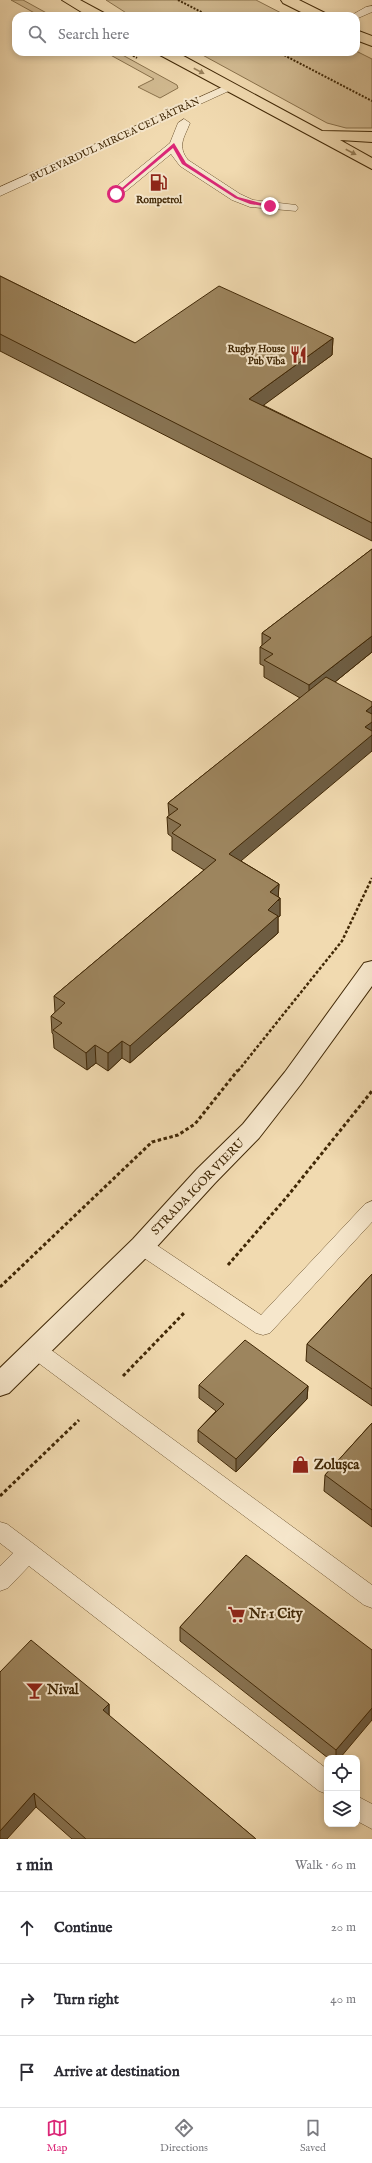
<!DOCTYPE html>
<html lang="en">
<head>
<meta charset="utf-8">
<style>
	:root { --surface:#fff; --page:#f7f7f7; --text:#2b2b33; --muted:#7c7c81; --line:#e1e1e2; --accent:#db2777 }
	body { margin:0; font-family:"IM FELL English",serif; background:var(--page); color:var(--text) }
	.controls { position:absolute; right:12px; bottom:12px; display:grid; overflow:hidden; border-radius:8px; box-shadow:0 2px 6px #0003 }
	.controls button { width:36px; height:36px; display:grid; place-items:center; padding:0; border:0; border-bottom:1px solid var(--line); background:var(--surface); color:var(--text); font:20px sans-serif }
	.stop { position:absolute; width:12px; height:12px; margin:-9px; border:3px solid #db2777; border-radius:50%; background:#fff }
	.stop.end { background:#db2777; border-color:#fff; box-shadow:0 1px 4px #0008 }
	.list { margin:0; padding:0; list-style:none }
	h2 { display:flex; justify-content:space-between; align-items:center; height:52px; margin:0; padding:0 16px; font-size:17px }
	h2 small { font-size:13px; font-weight:400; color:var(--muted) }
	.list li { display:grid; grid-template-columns:26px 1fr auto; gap:12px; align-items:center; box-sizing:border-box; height:72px; padding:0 16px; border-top:1px solid var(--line) }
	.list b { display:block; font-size:15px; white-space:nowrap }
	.list em { font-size:13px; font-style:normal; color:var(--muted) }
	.icon { flex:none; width:22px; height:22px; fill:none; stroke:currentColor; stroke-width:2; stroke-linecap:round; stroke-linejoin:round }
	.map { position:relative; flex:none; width:372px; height:1839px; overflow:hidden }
	.search { position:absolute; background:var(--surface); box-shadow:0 2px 6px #0003; left:12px; right:12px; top:12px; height:44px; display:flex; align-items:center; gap:10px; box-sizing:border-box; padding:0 14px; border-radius:12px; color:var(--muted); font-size:15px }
	.sheet { height:268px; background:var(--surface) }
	nav { display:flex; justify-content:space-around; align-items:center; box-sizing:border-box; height:56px; border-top:1px solid var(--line); background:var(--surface); font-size:11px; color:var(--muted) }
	nav a { display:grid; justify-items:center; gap:2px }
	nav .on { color:var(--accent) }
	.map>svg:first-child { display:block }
	.green { fill:#d3bc93; stroke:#8a724c }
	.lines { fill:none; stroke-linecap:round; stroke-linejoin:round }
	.lane-casing { stroke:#6d5430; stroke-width:1 }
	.secondary-casing { stroke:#412806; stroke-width:2 }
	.primary-casing { stroke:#412806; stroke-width:2 }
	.path-far2 { stroke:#412806; stroke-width:2; stroke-dasharray:2 1.5; stroke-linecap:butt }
	.path-far1 { stroke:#412806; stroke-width:2.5; stroke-dasharray:3 2; stroke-linecap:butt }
	.path { stroke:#412806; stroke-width:3; stroke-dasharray:3.5 2.5; stroke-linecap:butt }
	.lane { fill:#f6e7cc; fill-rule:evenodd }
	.secondary { fill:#f6e7cc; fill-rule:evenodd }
	.primary { fill:#f1dab0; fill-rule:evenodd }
	.wall { fill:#877251; stroke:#412806 }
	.shaded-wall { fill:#6e5d42; stroke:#412806 }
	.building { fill:#9d855e; stroke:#412806 }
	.oneway { fill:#99815b }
	.route { fill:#db2777 }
	.labels { text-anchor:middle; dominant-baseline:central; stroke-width:4; stroke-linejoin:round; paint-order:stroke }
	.far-street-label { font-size:10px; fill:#412806; stroke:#f6e7cc }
	.far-poi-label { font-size:10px; font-weight:bold; fill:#412806; stroke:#f6e7cc }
	.street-label { font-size:12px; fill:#412806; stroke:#f6e7cc }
	.near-poi-label { font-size:14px; font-weight:bold; fill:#412806; stroke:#f6e7cc; text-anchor:start }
</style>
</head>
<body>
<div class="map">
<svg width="372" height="1839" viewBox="0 0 372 1839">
	<rect width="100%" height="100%" fill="#f1dab0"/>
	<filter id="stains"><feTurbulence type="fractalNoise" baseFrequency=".005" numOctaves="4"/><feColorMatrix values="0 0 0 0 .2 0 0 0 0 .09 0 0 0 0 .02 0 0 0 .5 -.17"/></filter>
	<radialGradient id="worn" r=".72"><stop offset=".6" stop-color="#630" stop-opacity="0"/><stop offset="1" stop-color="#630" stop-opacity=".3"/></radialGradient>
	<!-- green -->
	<g class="green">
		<polygon points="11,0 23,0 52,16 40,16"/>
		<polygon points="106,0 256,0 287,16 131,16"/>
		<polygon points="356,51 372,59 372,128 346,128 327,123 197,52"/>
		<polygon points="105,52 117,52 177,85 178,88 160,98 138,87 154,79"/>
	</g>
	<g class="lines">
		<defs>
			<g id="lane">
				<polygon points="372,6 372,12 356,19 356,16 350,16 366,7"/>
				<polygon points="229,84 235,87 233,89 0,196 0,187"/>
				<path d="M184,119L190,123C184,138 177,146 188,160L240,194L253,200L296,205L298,208L296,211L250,207L232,200L180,166L171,154L120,196H112L110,193L112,190L170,143L178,123Z"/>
				<polygon points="372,1201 372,1222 270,1333 263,1335 256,1333 135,1252 132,1246 135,1240 142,1238 149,1240 261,1315 365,1204"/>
				<polygon points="36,1342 43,1344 372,1585 372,1608 364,1605 29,1356 26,1350 29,1344"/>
				<polygon points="0,1522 7,1524 35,1545 327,1769 327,1794 319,1791 29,1566 8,1588 0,1591 0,1566 13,1553 0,1543"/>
				<polygon points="357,1796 372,1804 372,1829 357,1821"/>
			</g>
			<polygon id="secondary" points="372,961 372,986 301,1084 259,1138 215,1183 151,1253 9,1393 0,1396 0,1368 133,1239 197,1169 243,1124 285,1072 364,963"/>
			<g id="primary">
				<polygon points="62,0 80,0 104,13 106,16 88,16"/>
				<polygon points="281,0 299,0 325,13 327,16 309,16 283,3"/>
				<polygon points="356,30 372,36 372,46 356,40"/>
				<polygon points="158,52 176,52 322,131 372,132 372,142 340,140 372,158 372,169 160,55"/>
			</g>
		</defs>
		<!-- lane casing -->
		<use href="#lane" class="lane-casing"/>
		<!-- secondary casing -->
		<use href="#secondary" class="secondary-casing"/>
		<!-- primary casing -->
		<use href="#primary" class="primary-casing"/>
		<!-- path-far2 -->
		<g class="path-far2">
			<polyline points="178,0 209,16"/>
			<polyline points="127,52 137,58"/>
			<polyline points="278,52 372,101"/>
		</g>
		<!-- path-far1 -->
		<polyline class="path-far1" points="238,1071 342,941 372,878"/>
		<!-- path -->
		<g class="path">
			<polyline points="228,1265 286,1198 372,1091"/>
			<polyline points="0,1287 152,1142 178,1135 195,1124 238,1070"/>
			<polyline points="123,1376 185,1312"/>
			<polyline points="0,1496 79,1420"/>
		</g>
		<!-- lane -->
		<use href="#lane" class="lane"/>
		<!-- secondary -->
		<use href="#secondary" class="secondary"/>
		<!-- primary -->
		<use href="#primary" class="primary"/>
	</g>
	<!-- wall -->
	<g class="wall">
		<polygon points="0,276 135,343 333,338 332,355 263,405 372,459 372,541 0,351"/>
		<polygon points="372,549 372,652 335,682 241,861 279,884 278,897 280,898 280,916 278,917 278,933 130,1063 122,1058 108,1071 96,1063 87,1070 54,1048 53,1034 52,1033 51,1016 55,1012 54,996 204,870 172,850 172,837 168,834 167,817 169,816 168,803 300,698 264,677 264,666 260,664 260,647 262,645 262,633"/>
		<polygon points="372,1274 372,1406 306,1361 307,1344"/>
		<polygon points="199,1385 308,1386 307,1399 236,1472 198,1442 198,1430 216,1411 199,1398"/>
		<polygon points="372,1423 372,1527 324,1491 325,1475"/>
		<polygon points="246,1555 340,1758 328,1758 180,1641 180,1627"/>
		<polygon points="0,1672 109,1704 109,1716 256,1839 72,1839 36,1807"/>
	</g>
	<!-- shaded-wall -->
	<g class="shaded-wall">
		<polygon points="333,338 332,355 249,416 249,399"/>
		<polygon points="372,636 372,652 309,703 309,685"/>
		<polygon points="372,706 372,751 229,871 229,854 366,711"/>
		<polygon points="279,884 278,901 280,898 280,916 278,917 278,933 130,1063 130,1046 270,892"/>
		<polygon points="122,1041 122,1058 108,1071 108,1053"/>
		<polygon points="95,1045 96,1063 87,1070 86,1053"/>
		<polygon points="308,1386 307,1399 236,1472 236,1459"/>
		<polygon points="109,1704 109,1718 103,1710"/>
		<polygon points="372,1708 372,1720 340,1758 336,1758 336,1750"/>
		<polygon points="34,1793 36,1807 7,1839 0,1839 0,1831"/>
	</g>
	<!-- building -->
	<g class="building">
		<polygon points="0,276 135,343 219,286 333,338 249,399 372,459 372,523 0,334"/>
		<polygon points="372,549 372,636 309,685 264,660 273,654 260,647 271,638 262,633"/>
		<polygon points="326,677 372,702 372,706 366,711 372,714 372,722 365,727 372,731 372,735 229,854 279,884 270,892 280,898 268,910 278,916 130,1046 122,1041 108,1053 95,1045 86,1053 53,1030 62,1023 51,1016 65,1003 54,996 216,860 172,833 181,825 167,817 178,809 168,803"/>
		<polygon points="372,1274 372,1389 307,1344"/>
		<polygon points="245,1340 308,1386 236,1459 198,1430 224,1404 199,1385"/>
		<polygon points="372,1423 372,1510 325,1475"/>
		<polygon points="246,1555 372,1650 372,1708 336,1750 180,1627"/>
		<polygon points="31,1640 109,1704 103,1710 256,1839 86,1839 34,1793 0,1831 0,1672"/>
	</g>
	<!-- one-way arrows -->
	<defs><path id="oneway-solid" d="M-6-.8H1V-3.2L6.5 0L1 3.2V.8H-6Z"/></defs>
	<g class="oneway">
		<use href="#oneway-solid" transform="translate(199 71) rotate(28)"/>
		<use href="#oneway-solid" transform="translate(351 152) rotate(28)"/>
	</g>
	<!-- route -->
	<polygon class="route" points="174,143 186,163 238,197 272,206 270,207 250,204 235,198 182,164 173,148 118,194 115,194"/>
	<!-- icons -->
	<defs>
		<symbol id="fuel-bare" viewBox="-9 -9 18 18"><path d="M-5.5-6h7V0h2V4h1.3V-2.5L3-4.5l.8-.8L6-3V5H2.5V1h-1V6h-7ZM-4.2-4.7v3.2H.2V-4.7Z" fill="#8f2418" stroke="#f6e7cc" stroke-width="2.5" paint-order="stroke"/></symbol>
		<symbol id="restaurant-bare" viewBox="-9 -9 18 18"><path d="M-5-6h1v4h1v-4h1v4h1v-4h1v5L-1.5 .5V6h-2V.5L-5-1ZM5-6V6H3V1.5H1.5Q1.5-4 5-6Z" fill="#8f2418" stroke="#f6e7cc" stroke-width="2.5" paint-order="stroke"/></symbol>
		<symbol id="shop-bare" viewBox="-9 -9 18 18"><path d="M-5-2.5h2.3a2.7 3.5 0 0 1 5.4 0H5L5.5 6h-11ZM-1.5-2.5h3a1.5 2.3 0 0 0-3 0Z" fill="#8f2418" stroke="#f6e7cc" stroke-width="2.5" paint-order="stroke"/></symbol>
		<symbol id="supermarket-bare" viewBox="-9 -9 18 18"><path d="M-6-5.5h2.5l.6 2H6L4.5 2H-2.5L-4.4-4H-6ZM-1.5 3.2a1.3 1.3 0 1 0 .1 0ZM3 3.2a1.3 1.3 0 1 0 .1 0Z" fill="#8f2418" stroke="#f6e7cc" stroke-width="2.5" paint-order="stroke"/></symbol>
		<symbol id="bar-bare" viewBox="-9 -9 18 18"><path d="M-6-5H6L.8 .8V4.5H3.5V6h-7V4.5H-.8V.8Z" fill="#8f2418" stroke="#f6e7cc" stroke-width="2.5" paint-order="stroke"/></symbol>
	</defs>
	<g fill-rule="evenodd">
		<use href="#fuel-bare" x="146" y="170" width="25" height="25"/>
		<use href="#restaurant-bare" x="286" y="342" width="25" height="25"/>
		<use href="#shop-bare" x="288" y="1452" width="25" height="25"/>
		<use href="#supermarket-bare" x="224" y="1602" width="25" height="25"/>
		<use href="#bar-bare" x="22" y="1678" width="25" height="25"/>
	</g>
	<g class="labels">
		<!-- far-street labels -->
		<g class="far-street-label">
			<text transform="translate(115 140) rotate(-25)">BULEVARDUL MIRCEA CEL BĂTRÂN</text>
		</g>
		<!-- far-poi labels -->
		<g class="far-poi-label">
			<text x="159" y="200">Rompetrol</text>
			<text x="285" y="349" text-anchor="end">Rugby House<tspan x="285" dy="12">Pub Viba</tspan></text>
		</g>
		<!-- street labels -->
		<g class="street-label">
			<text transform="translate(198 1187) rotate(-46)">STRADA IGOR VIERU</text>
		</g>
		<!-- near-poi labels -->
		<g class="near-poi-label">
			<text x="314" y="1465">Zolușca</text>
			<text x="249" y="1614">Nr 1 City</text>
			<text x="47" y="1690">Nival</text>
		</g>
	</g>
	<rect width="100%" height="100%" filter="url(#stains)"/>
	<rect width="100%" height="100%" fill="url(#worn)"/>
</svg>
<div class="controls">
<button><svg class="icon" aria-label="locate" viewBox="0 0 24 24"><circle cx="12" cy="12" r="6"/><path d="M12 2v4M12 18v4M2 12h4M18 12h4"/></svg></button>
<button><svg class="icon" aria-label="layers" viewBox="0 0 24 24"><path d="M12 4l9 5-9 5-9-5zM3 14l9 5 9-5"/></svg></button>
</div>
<div class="stop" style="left:116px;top:194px"></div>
<div class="stop end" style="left:270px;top:206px"></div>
<div class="search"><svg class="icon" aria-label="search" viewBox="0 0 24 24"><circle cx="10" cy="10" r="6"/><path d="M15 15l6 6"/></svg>Search here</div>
</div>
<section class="sheet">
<h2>1 min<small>Walk · 60 m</small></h2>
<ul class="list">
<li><svg class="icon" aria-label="ahead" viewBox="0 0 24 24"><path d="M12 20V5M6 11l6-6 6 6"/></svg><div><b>Continue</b></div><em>20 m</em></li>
<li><svg class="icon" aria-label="right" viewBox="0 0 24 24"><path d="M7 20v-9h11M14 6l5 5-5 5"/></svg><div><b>Turn right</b></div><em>40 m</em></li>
<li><svg class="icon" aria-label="arrive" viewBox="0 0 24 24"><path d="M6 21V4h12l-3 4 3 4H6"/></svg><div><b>Arrive at destination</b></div></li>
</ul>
</section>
<nav>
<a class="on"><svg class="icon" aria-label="map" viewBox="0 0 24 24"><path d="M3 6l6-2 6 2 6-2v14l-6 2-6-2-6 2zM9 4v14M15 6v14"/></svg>Map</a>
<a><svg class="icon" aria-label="directions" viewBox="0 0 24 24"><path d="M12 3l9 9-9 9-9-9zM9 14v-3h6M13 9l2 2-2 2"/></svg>Directions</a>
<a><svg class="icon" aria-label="saved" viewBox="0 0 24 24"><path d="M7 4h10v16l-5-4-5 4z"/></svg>Saved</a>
</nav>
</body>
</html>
